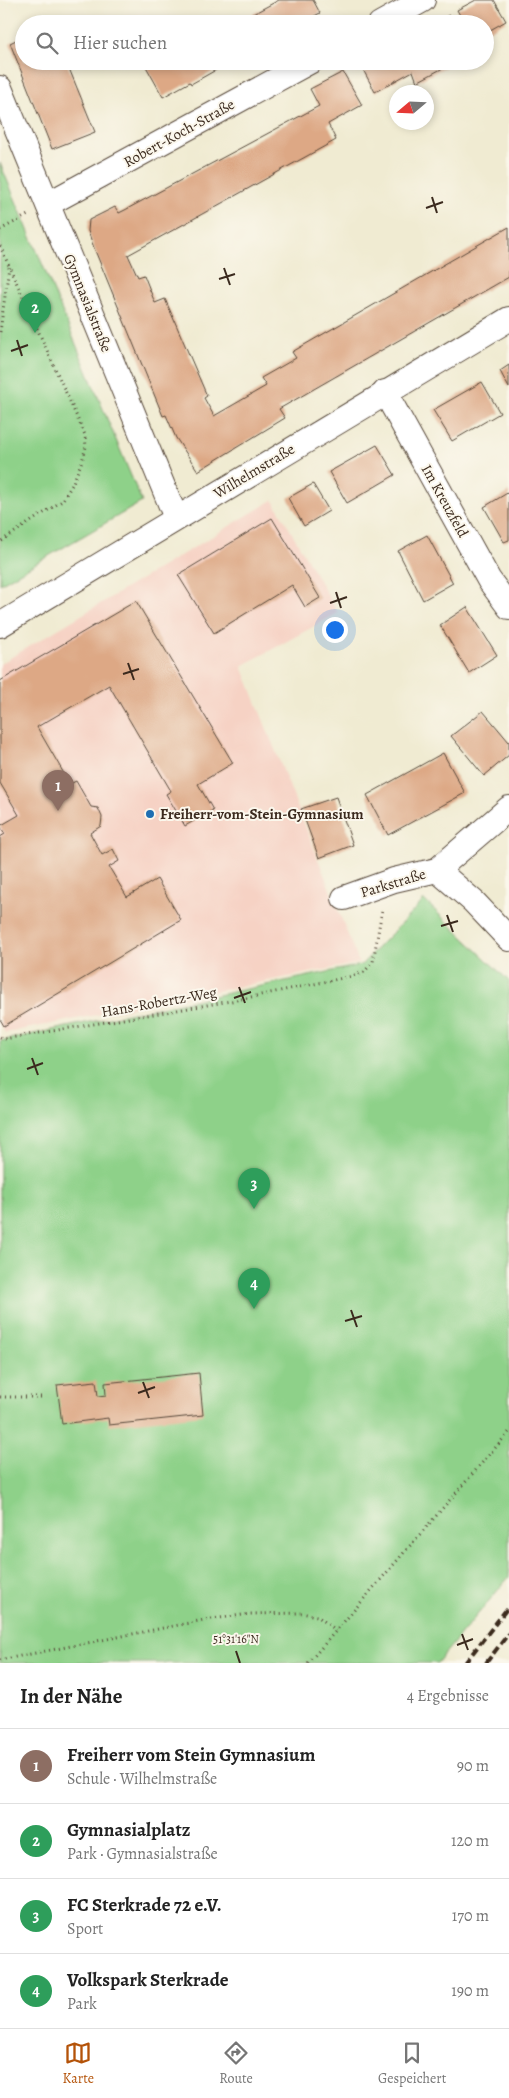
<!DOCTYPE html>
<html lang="de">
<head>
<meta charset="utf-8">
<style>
	:root { --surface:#fff; --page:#f6f6f6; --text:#222; --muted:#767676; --line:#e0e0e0; --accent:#b45309 }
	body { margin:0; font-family:Alegreya,serif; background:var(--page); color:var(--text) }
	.compass { position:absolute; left:389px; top:85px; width:45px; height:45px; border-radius:50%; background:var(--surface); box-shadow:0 2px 8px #0003; rotate:251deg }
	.you { position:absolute; left:334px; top:629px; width:18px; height:18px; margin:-12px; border:4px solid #fff; border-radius:50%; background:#1a73e8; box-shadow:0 0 0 8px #1a73e833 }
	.badge { display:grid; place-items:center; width:32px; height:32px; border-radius:50%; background:var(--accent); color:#fff; font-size:16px; font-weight:700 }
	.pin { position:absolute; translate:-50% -41px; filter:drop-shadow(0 1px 2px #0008) }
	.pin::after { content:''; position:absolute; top:26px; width:18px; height:15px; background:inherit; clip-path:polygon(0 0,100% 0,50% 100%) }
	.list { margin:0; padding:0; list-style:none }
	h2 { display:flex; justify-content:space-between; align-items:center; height:65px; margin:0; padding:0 20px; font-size:21px }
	h2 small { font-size:16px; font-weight:400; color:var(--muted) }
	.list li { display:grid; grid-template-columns:32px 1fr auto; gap:15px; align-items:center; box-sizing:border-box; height:75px; padding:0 20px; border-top:1px solid var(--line) }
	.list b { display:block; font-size:19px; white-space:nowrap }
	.list p { margin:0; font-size:16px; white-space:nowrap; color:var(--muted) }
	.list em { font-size:16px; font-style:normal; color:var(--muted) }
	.icon { flex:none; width:28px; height:28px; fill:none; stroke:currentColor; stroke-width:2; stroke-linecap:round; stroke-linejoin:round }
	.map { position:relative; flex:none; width:509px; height:1663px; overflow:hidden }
	.search { position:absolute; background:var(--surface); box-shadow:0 2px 8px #0003; left:15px; right:15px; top:15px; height:55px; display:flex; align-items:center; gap:12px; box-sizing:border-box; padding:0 18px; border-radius:28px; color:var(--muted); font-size:19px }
	.sheet { height:365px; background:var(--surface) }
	nav { display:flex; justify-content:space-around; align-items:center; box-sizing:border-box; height:70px; border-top:1px solid var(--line); background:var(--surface); font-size:14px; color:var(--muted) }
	nav a { display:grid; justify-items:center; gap:2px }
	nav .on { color:var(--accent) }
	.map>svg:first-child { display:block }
	.built { fill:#f6d2c4 }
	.green { fill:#8ed189; stroke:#647e54 }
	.building { fill:#dda885 }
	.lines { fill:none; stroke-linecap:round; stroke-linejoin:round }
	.minor-casing { stroke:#564739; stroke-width:26 }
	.path { stroke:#564739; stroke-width:3; stroke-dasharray:1 4; stroke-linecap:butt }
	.minor { stroke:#fff; stroke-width:24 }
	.rail { stroke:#3b2a1e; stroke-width:4; stroke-dasharray:8 4; stroke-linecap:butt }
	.ticks { fill:none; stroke:#3b2a1e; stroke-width:2 }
	.poi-dot { fill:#1f6fb2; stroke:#fbf7ec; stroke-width:2 }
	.labels { text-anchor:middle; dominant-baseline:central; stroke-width:4; stroke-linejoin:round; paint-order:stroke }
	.street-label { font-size:15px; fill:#3b2a1e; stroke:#fbf7ec }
	.poi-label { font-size:15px; font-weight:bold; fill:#3b2a1e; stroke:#fbf7ec; text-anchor:start }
	.ticks-label { font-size:12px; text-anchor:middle; fill:#3b2a1e; stroke:#fbf7ec; stroke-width:4; stroke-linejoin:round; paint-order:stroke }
</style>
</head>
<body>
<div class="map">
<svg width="509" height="1663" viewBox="0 0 509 1663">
	<rect width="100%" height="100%" fill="#fbf7ec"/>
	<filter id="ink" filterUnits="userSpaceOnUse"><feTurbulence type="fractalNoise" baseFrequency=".02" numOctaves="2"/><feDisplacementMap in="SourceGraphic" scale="10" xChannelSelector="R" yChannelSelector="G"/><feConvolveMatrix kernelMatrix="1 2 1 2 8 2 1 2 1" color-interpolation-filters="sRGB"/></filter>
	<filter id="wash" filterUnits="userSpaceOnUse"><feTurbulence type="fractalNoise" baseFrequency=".0096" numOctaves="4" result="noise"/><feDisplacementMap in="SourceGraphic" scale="20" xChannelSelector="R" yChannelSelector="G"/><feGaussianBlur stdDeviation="1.12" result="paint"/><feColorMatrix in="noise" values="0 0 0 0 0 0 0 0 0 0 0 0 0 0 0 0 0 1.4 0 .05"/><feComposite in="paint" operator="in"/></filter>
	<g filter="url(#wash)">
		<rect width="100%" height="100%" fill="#f0ebd2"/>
		<!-- built -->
		<polygon class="built" points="273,500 338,613 242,666 359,963 5,1033 0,1024 0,664"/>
		<!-- green -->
		<g class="green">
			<polygon points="0,163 142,502 0,584"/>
			<polygon points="424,900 509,981 509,1577 437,1663 0,1663 0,1041 361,965"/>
		</g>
		<g id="blocks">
			<!-- building -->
			<g class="building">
				<polygon points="279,0 313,0 320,13 300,24 239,24 238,22"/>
				<polygon points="476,0 494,0 506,21 485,33 485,24 465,24 457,10"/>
				<polygon points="449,15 454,24 432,24"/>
				<polygon points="24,36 24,61 66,61 95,132 52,149 10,43"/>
				<polygon points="143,61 220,61 223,66 191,84 190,82 163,97"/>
				<polygon points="360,61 456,61 417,82 413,71 375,92 359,62"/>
				<polygon points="343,72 362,105 328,124 336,140 128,255 138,277 144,275 155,303 165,299 207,396 204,398 214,416 266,386 261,378 296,358 292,352 509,227 509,277 279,409 285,418 198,471 176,438 166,415 163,416 94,248 88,231 89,220 115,207 119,213 125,210 319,106 310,89"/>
				<polygon points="509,365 509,388 500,371"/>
				<polygon points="482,382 500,413 452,441 433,410"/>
				<polygon points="377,445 395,475 347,503 329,472"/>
				<polygon points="313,484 329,511 304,526 288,498"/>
				<polygon points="509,492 509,540 504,542 484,507"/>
				<polygon points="272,518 320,598 305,607 292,585 214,633 178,575"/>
				<polygon points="427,535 453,583 423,600 398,551"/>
				<polygon points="136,601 233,763 198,784 213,810 185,826 166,794 171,791 109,685 37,727 70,784 76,781 91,807 98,808 102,817 101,826 90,833 102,855 113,849 119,861 109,867 127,897 157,879 181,920 4,1026 0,1019 0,837 5,834 0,826 19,815 0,783 0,681"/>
				<polygon points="467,607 497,655 469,673 440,625"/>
				<polygon points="483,711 509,742 509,755 484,776 451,736"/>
				<polygon points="443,753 465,793 388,835 367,795"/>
				<polygon points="336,797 353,845 319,858 301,809"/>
				<polygon points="199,1373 203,1415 109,1425 108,1418 62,1424 57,1385 96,1381 98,1396 106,1395 105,1383"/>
			</g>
		</g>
	</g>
	<g filter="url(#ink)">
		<use href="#blocks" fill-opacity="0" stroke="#564739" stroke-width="1"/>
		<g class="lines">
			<defs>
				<g id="minor">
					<polyline points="380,24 423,0"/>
					<polyline points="0,88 176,518"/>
					<polyline points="48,204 311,61"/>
					<polyline points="385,392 489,580 509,607"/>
					<polyline points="0,625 509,319"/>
					<polyline points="437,870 474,902 509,939"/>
					<polyline points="344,898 394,880 437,870 509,808"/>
				</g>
			</defs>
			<!-- minor casing -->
			<use href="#minor" class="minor-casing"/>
			<!-- path -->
			<g class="path">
				<polyline points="0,230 28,215"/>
				<polyline points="0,246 85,435 86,447 82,461 72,485 62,501 0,542"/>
				<polyline points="0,332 9,267"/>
				<polyline points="0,1037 4,1039 231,1001 353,976 364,972 373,962 382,910"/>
				<polyline points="0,1397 45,1397"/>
				<polyline points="0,1660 204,1620 250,1614 301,1613 317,1616 336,1630"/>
				<polyline points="308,1663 509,1432"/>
			</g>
			<!-- minor -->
			<use href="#minor" class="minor"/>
			<!-- rail -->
			<g class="rail">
				<polyline points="465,1663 509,1606"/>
				<polyline points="486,1663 509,1633"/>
			</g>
		</g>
	</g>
	<!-- ticks -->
	<path class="ticks" d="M432,197L437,213M426,208L443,202M224,268L230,285M219,279L235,274M17,340L22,356M11,351L28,345M336,592L341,608M330,603L347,597M128,663L134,680M123,674L139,669M447,915L453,932M441,926L458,921M239,987L245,1003M234,998L251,992M32,1058L38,1075M27,1069L43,1063M351,1310L357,1327M345,1321L362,1316M143,1382L149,1398M138,1393L155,1387M462,1634L468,1650M457,1645L473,1639M236,1651L240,1663"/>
	<!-- markers -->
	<circle class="poi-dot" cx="150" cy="814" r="5"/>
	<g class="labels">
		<!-- street labels -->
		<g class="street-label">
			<text transform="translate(179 133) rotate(-29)">Robert-Koch-Straße</text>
			<text transform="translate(88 303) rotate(68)">Gymnasialstraße</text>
			<text transform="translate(254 471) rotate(-31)">Wilhelmstraße</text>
			<text transform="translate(445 501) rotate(61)">Im Kreuzfeld</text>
			<text transform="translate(393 883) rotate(-17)">Parkstraße</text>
			<text transform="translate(159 1002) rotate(-10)">Hans-Robertz-Weg</text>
		</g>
		<!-- poi labels -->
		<g class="poi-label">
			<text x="160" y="814">Freiherr-vom-Stein-Gymnasium</text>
		</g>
	</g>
	<g class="ticks-label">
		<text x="236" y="1643">51°31'16"N</text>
	</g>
</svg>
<svg class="compass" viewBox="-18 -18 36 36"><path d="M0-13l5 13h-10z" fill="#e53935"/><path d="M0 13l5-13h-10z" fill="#767676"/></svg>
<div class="you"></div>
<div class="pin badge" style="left:58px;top:811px;background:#8d6e63">1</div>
<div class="pin badge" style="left:35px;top:333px;background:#2e9e5b">2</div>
<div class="pin badge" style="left:254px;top:1209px;background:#2e9e5b">3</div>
<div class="pin badge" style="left:254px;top:1309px;background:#2e9e5b">4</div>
<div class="search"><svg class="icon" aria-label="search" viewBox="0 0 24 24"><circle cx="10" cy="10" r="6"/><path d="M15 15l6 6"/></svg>Hier suchen</div>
</div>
<section class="sheet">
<h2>In der Nähe<small>4 Ergebnisse</small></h2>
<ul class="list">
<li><span class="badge" style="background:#8d6e63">1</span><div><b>Freiherr vom Stein Gymnasium</b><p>Schule · Wilhelmstraße</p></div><em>90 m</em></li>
<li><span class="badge" style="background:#2e9e5b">2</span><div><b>Gymnasialplatz</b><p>Park · Gymnasialstraße</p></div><em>120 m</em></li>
<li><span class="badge" style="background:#2e9e5b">3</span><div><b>FC Sterkrade 72 e.V.</b><p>Sport</p></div><em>170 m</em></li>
<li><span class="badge" style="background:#2e9e5b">4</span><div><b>Volkspark Sterkrade</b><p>Park</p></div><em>190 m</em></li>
</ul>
</section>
<nav>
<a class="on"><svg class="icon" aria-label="map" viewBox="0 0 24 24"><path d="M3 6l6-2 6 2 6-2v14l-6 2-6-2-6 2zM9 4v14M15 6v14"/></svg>Karte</a>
<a><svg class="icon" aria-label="directions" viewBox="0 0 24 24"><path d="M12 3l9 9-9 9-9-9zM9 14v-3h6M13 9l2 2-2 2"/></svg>Route</a>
<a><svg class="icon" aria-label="saved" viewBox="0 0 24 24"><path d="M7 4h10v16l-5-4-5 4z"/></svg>Gespeichert</a>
</nav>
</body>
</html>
